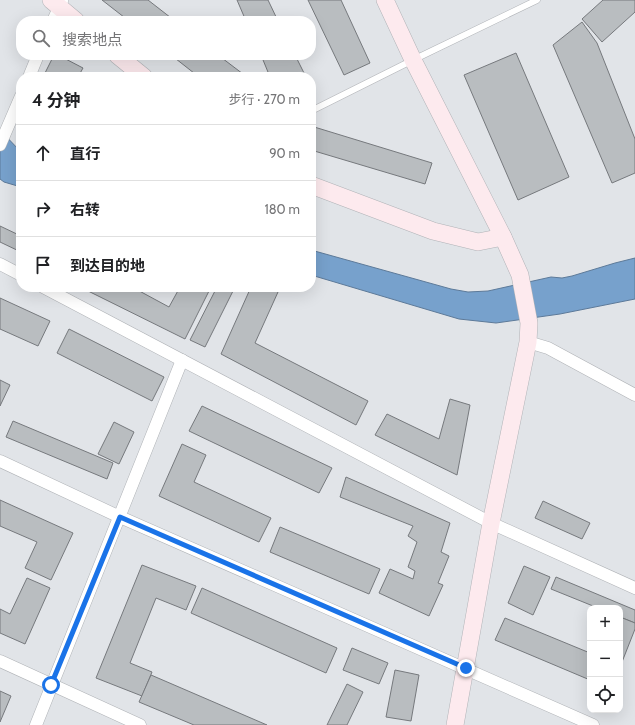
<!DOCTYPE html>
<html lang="zh">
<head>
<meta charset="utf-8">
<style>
	:root { --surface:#fff; --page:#f2f2f2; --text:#202124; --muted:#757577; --line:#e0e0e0 }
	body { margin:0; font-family:Cabin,"Noto Sans SC",sans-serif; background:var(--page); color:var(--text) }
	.controls { position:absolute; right:12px; bottom:12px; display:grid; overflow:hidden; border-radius:8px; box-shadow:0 4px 16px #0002 }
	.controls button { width:36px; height:36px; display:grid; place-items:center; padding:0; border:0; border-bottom:1px solid var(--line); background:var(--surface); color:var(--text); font:20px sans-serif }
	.stop { position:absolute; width:12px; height:12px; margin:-9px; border:3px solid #1a73e8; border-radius:50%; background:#fff }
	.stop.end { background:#1a73e8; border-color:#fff; box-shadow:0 1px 4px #0008 }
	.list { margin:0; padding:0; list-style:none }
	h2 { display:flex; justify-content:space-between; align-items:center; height:52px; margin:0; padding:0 16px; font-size:17px }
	h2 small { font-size:13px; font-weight:400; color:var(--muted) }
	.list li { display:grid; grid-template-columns:26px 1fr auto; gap:12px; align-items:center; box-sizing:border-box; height:56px; padding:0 16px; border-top:1px solid var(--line) }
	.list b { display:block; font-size:15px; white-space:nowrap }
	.list em { font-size:13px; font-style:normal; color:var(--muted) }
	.icon { flex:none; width:22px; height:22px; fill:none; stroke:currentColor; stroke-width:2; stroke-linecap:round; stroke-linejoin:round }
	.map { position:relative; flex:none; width:635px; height:725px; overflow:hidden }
	.search { position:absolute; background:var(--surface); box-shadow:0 4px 16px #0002; left:16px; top:16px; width:300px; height:44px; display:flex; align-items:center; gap:10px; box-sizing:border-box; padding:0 14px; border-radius:16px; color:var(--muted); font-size:15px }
	.panel { position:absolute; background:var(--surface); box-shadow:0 4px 16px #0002; left:16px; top:72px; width:300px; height:220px; border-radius:16px }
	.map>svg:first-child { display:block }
	.water { fill:#77a1cc; stroke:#5d7a99 }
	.building { fill:#b9bdc0; stroke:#76797d }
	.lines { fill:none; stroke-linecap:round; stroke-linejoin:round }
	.lane-casing { stroke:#b0b3b7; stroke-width:7 }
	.street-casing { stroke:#b0b3b7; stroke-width:13 }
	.secondary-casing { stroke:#b0b3b7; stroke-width:18 }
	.lane { stroke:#fff; stroke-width:6 }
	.street { stroke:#fff; stroke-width:12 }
	.secondary { stroke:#fdeaee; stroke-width:17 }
	.route { stroke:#1a73e8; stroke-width:5 }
</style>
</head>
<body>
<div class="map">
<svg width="635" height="725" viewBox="0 0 635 725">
	<rect width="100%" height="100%" fill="#e1e4e8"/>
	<!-- water -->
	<g class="water">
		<polygon points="0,130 21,152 21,187 4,182 0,179"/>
		<polygon points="311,250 451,289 468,292 488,291 551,277 562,278 572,276 615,263 635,258 635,299 560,314 496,323 459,319 311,275"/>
	</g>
	<!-- building -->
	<g class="building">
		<polygon points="102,0 148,0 175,21 129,21"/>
		<polygon points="237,0 268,0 278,21 246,21"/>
		<polygon points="308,0 341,0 370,63 344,75"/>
		<polygon points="603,0 635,0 635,12 602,42 582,19"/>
		<polygon points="582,22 597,43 635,139 635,173 612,183 553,45"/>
		<polygon points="516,53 569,177 518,200 464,75"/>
		<polygon points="54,55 58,55 83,68 78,77 43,77"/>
		<polygon points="171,55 218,55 247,77 199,77"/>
		<polygon points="261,55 295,55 306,77 270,77"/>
		<polygon points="311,126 432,163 425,184 311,150"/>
		<polygon points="0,226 21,236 21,252 0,242"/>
		<polygon points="80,287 132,287 169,307 180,287 211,287 185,339"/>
		<polygon points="217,287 235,287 205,347 190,340"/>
		<polygon points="251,287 269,287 278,292 255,343 368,401 356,425 221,354"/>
		<polygon points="0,298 50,321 38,346 0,329"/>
		<polygon points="69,329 164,377 152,401 57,353"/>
		<polygon points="0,380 10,385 0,406"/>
		<polygon points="450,399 470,405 457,475 375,435 387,414 439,439"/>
		<polygon points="202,406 332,468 319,493 189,431"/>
		<polygon points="13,421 113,463 107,479 6,437"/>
		<polygon points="114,422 134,432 119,464 98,454"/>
		<polygon points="182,444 206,455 194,482 271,518 259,542 159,496"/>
		<polygon points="346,477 450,523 441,552 449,556 438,583 443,585 429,616 379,593 390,569 413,579 415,571 408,567 417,542 408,536 413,526 340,497"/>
		<polygon points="0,500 73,533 51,580 25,568 37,542 0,526"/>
		<polygon points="543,501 590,523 582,539 535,518"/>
		<polygon points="280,527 380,569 369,594 270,552"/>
		<polygon points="142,565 196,586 186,610 156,598 130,663 152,672 142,696 96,678"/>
		<polygon points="524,566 550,577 533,615 508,603"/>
		<polygon points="556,577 635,610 635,623 620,617 620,608 598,608 551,589"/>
		<polygon points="27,578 50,588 25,644 0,633 0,609 10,614"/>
		<polygon points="202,588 337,648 326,673 191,613"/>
		<polygon points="620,617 635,623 635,629 622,662 620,661"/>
		<polygon points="505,618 590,653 590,680 495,640"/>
		<polygon points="352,648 388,663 379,684 343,670"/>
		<polygon points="395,670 419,675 411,721 386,717"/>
		<polygon points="151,675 267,725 194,725 139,702"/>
		<polygon points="347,684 363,692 347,725 327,725"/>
		<polygon points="0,691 11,696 0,722"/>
	</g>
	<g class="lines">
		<defs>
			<polyline id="lane" points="311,111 413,60 537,0"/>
			<g id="street">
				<polyline points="53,21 62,1"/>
				<polyline points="29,77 38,55"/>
				<polyline points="0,145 21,96"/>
				<polyline points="0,264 21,275"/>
				<polyline points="43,287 491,523 635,588"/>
				<polyline points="528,342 548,348 635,395"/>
				<polyline points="0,461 120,517 593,725"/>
				<polyline points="0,661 140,725"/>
				<polyline points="36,725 182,360"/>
			</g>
			<g id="secondary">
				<polyline points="51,0 76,21"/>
				<polyline points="385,0 413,60 503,237 520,275 529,323 528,342 491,523 455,725"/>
				<polyline points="117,55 144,77"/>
				<polyline points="311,185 433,231 478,242 503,237"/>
			</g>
		</defs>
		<!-- lane casing -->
		<use href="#lane" class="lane-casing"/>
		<!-- street casing -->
		<use href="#street" class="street-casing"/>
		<!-- secondary casing -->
		<use href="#secondary" class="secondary-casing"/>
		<!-- lane -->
		<use href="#lane" class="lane"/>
		<!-- street -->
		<use href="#street" class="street"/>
		<!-- secondary -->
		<use href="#secondary" class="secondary"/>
	</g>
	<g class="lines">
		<!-- route -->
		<polyline class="route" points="51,685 120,517 466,668"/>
	</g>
</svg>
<div class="controls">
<button>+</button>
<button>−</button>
<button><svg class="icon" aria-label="locate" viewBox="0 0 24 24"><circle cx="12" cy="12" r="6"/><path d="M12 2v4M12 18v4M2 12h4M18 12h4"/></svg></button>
</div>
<div class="stop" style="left:51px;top:685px"></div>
<div class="stop end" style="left:466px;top:668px"></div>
<div class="search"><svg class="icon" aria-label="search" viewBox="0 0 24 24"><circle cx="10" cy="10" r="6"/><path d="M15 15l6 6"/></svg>搜索地点</div>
<section class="panel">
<h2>4 分钟<small>步行 · 270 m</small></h2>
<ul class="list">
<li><svg class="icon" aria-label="ahead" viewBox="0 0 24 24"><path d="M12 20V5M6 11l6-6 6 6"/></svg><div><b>直行</b></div><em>90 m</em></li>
<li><svg class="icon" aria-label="right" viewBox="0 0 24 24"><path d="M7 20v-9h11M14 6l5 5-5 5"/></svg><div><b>右转</b></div><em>180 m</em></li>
<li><svg class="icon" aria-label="arrive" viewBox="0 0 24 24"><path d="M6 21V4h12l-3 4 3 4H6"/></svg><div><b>到达目的地</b></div></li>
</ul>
</section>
</div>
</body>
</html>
